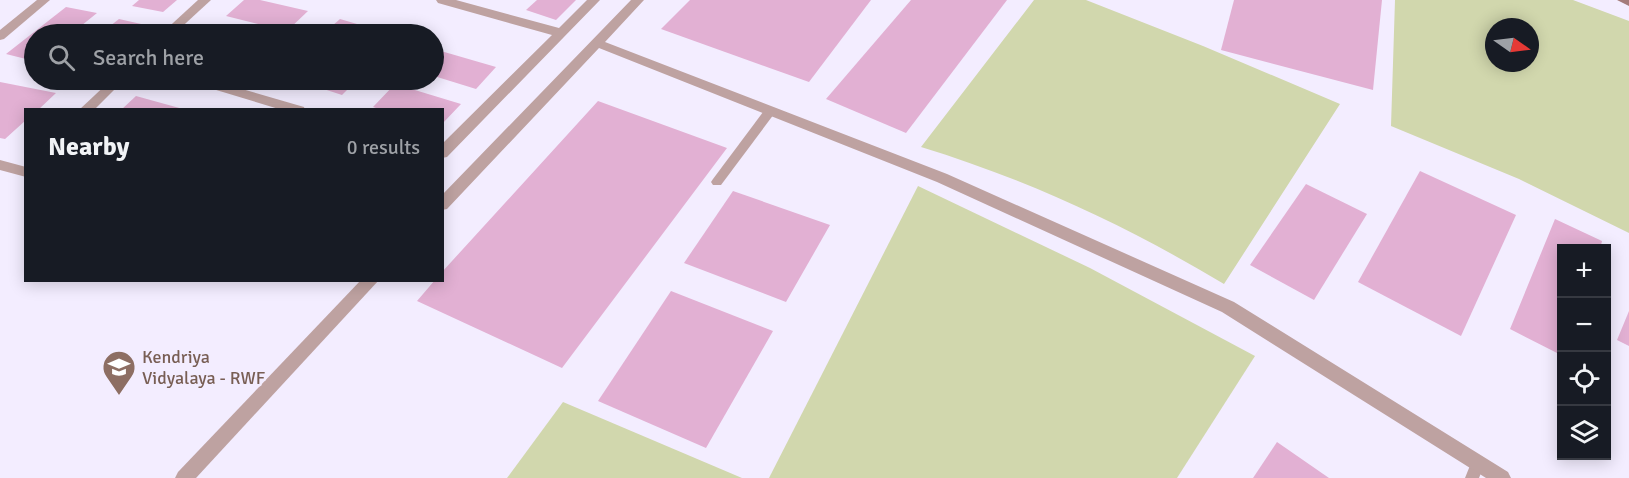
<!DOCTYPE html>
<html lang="en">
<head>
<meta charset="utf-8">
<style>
	:root { --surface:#171b24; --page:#20242c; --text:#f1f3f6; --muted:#9ea1a6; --line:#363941 }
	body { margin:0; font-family:Signika,sans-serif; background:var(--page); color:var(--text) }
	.controls { position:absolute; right:18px; bottom:18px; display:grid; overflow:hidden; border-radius:0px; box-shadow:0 3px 15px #0003 }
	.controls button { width:54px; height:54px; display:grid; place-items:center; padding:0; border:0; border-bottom:2px solid var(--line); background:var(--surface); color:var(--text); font:30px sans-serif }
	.compass { position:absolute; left:1485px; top:18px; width:54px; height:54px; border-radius:50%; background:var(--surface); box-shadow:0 3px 15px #0003; rotate:104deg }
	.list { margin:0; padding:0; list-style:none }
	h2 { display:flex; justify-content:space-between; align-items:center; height:78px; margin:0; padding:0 24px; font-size:26px }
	h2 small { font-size:20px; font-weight:400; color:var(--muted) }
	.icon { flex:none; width:33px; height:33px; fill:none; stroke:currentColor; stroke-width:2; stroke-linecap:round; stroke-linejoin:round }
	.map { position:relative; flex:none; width:1629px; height:478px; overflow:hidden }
	.search { position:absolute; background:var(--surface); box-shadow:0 3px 15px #0003; left:24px; top:24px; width:420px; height:66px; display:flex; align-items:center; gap:15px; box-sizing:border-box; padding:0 21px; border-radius:33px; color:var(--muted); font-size:22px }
	.panel { position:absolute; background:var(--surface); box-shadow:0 3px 15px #0003; left:24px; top:108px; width:420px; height:174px; border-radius:0px }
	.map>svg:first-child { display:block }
	.green { fill:#d1d7ad; fill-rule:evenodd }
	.building { fill:#e2b0d3 }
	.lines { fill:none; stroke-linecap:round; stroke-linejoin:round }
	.service { fill:#bea2a1; fill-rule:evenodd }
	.minor { fill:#bea2a1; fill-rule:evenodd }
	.secondary { fill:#a47c7b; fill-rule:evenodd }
	.labels { text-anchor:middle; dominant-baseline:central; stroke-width:5; stroke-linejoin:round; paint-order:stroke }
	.education-label { font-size:18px; fill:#785e54; stroke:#f3edff; text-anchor:start }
</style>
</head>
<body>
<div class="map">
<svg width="1629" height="478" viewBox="0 0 1629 478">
	<rect width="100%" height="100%" fill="#f3edff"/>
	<!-- green -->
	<g class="green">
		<path d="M1034,0H1086L1203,46L1340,104L1224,284C1127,226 1029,180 921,147Z"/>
		<path d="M1395,0H1573L1629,21V233L1519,179L1391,126ZM1494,27H1530V63H1494Z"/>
		<polygon points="918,186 1090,268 1255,356 1177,478 769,478"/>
		<polygon points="563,402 742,478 507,478"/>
	</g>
	<!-- building -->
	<g class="building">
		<polygon points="139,0 177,0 163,12 132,6"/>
		<polygon points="244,0 260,0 308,11 287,31 226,16"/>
		<polygon points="537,0 576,0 556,20 526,10"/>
		<polygon points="690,0 871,0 809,82 661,29"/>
		<polygon points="911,0 1007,0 906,133 826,99"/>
		<polygon points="1234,0 1382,0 1373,90 1221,50"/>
		<polygon points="66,7 97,13 71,34 34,34 34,61 6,54"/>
		<polygon points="119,19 150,26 140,34 100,34"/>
		<polygon points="340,19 391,34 323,34"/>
		<polygon points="434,49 496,67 476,89 434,76"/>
		<polygon points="296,80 357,80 342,95"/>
		<polygon points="0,82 56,93 38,110 26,110 26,120 5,139 0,138"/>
		<polygon points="395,84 461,104 442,124 442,110 382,110 373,107"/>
		<polygon points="136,96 183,109 183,110 121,110"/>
		<polygon points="598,101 727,148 562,368 417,301 435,280 442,280 442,272"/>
		<polygon points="1420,171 1516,215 1461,336 1358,282"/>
		<polygon points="1306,184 1367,214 1314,300 1250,265"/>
		<polygon points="733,191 830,225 786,302 684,263"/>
		<polygon points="1555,219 1602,241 1600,249 1562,249 1561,355 1510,329"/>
		<polygon points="671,291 773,331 706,448 598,401"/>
		<polygon points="1629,311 1629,346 1617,340"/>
		<polygon points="1277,442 1329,478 1253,478"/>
	</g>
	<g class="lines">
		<!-- service -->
		<g class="service">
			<polygon points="770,107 775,111 774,114 721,185 713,185 711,182 713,179 766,108"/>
			<polygon points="1478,456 1483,458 1485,463 1479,478 1465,478 1473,458"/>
		</g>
		<!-- minor -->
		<g class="minor">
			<polygon points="37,0 50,0 4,39 0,40 0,30"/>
			<polygon points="198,0 211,0 174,34 161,34"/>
			<polygon points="436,0 456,0 559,28 587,0 600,0 447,157 442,158 442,144 552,35 438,3"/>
			<polygon points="631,0 644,0 605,42 947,174 1234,302 1508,472 1511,478 1486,478 1222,312 937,182 599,48 447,209 442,210 442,195"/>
			<polygon points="111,80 124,80 94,110 79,110"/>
			<polygon points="192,80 211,80 304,107 305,110 282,110 193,83"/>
			<polygon points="0,160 26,167 26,177 0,170"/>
			<polygon points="361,280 379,280 196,478 175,478 178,472"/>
		</g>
		<!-- secondary -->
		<polygon class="secondary" points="1617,0 1629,0 1629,6"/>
	</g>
	<!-- icons -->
	<defs>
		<symbol id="school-pin" viewBox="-11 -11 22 30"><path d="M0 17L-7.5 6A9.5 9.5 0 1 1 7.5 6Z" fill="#8d6e63" stroke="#f3edff"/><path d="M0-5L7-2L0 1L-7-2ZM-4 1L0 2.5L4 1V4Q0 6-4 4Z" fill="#fff"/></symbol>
	</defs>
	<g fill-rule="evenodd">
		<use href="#school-pin" x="100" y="348" width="38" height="52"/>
	</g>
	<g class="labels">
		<!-- education labels -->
		<g class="education-label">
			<text x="142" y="357">Kendriya<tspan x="142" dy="21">Vidyalaya - RWF</tspan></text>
		</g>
	</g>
</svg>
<div class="controls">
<button>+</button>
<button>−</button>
<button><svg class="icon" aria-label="locate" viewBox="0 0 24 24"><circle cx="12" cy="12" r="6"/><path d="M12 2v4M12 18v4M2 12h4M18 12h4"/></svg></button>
<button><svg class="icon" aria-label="layers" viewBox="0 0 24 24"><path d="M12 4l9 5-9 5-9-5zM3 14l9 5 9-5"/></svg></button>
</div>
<svg class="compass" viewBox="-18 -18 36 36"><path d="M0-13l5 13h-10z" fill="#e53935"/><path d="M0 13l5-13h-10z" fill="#9ea1a6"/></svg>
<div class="search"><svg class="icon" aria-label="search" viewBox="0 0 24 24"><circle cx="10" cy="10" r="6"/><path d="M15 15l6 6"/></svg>Search here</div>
<section class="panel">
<h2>Nearby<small>0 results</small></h2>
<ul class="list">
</ul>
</section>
</div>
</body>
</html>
